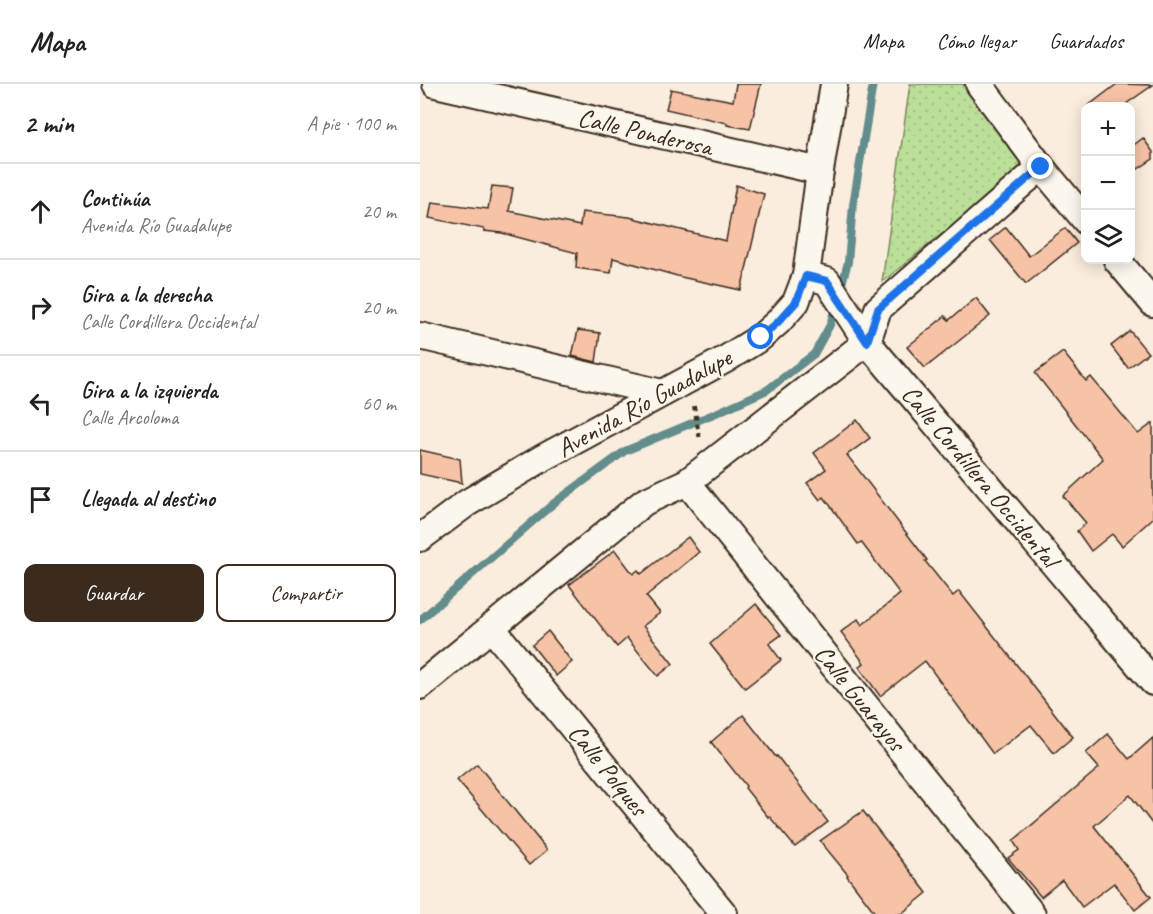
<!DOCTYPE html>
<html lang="es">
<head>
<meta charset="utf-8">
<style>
	:root { --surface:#fff; --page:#f6f6f6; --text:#202124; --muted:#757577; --line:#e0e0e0; --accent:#3b2a1e }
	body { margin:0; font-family:Caveat,sans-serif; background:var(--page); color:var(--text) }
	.controls { position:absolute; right:18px; top:18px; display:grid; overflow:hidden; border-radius:12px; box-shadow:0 3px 15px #0003 }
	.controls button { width:54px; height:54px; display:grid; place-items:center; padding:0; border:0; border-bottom:2px solid var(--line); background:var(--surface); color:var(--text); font:30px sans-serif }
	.stop { position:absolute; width:18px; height:18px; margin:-14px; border:4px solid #1a73e8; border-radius:50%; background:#fff }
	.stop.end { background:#1a73e8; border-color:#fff; box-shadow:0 2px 6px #0008 }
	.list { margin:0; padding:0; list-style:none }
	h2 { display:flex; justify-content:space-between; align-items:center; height:78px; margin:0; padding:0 24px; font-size:26px }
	h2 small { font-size:20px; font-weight:400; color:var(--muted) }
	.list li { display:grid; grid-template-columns:39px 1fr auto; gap:18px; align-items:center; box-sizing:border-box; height:96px; padding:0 24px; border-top:2px solid var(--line) }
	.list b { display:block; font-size:22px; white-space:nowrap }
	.list p { margin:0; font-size:20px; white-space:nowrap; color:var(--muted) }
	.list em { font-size:20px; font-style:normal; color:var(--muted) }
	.actions { display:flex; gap:12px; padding:18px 24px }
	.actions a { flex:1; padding:14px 0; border:2px solid var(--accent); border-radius:12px; text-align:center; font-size:21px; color:var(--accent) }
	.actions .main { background:var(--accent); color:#fff }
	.icon { flex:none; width:33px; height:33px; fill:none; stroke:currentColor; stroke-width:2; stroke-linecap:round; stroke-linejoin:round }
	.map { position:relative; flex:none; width:733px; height:830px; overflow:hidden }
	header { display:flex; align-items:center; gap:36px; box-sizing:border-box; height:84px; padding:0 30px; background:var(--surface); border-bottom:2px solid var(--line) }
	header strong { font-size:28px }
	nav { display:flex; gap:33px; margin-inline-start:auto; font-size:21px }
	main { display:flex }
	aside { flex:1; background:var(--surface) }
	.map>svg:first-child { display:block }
	.grass { fill:url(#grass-dots); stroke:#7b845c; stroke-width:1.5 }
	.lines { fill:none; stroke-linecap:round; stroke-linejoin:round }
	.stream { stroke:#638d8c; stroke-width:8 }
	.building { fill:#f6c3a7; stroke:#3b2a1e; stroke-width:1.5 }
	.street-casing { stroke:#3b2a1e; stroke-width:30 }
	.path { stroke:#3b2a1e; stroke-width:4; stroke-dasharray:4.5 4.5; stroke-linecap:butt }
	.street { stroke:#fbf7ec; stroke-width:26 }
	.route { stroke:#1a73e8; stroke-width:8 }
	.labels { text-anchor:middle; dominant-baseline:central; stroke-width:4.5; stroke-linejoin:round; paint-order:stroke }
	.street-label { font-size:26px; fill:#3b2a1e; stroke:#fbf7ec }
</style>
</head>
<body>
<header>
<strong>Mapa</strong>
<nav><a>Mapa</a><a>Cómo llegar</a><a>Guardados</a></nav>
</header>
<main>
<aside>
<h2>2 min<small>A pie · 100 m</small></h2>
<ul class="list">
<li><svg class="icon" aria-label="ahead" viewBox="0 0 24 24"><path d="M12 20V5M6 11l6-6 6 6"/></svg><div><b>Continúa</b><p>Avenida Río Guadalupe</p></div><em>20 m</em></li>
<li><svg class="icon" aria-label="right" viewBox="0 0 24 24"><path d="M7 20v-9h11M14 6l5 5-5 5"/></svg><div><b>Gira a la derecha</b><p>Calle Cordillera Occidental</p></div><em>20 m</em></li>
<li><svg class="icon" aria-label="left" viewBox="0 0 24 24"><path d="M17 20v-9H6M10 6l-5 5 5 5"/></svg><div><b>Gira a la izquierda</b><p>Calle Arcoloma</p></div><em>60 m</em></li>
<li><svg class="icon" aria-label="arrive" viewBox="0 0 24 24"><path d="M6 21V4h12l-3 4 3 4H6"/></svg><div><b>Llegada al destino</b></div></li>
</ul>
<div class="actions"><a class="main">Guardar</a><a>Compartir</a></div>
</aside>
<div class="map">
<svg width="733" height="830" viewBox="0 0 733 830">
	<defs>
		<pattern id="grass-dots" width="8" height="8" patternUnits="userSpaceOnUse" patternTransform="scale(1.5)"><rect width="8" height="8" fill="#bbdf99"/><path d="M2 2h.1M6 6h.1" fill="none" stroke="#a2c083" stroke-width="1.8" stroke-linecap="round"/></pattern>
	</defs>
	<rect width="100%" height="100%" fill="#faedde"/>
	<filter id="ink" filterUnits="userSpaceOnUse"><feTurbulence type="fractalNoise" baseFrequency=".0167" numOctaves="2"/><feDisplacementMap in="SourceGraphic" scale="12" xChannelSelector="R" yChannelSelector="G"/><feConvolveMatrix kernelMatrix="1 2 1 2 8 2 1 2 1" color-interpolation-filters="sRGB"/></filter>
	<g filter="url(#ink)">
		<!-- grass -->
		<polygon class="grass" points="490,0 543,0 605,84 462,198"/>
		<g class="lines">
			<!-- stream -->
			<g class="stream">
				<polyline points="420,207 428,178 433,121 453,0"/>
				<polyline points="0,536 134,419 205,367 296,329 347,306 394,270 410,241 416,219"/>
			</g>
		</g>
		<!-- building -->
		<g class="building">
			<polygon points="316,0 341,0 330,45 307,41 307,39 246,25 251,5 313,17"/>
			<polygon points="697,0 733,1 703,22 668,22"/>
			<polygon points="723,54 733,68 733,75 718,85 711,74 711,63"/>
			<polygon points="316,101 344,110 321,206 261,193 193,174 191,189 156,184 157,169 82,149 64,147 64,145 9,134 12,118 68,125 72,102 93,104 89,127 160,142 162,128 209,133 306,157"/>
			<polygon points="586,143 609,172 645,144 657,159 606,200 570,156"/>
			<polygon points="556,214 570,232 505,284 487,263 525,232 529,236"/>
			<polygon points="158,246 180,249 176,278 152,272"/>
			<polygon points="710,247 728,269 708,284 691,262"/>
			<polygon points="643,268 666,297 671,293 718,350 733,339 733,434 702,462 692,450 671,467 657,447 666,439 643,412 683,375 615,289"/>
			<polygon points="437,336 450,354 427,371 507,476 505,477 533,512 539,507 653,653 634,669 611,641 573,670 505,577 460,612 439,583 444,579 421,548 438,535 442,541 480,510 441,458 438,460 404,413 400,416 387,399 406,385 394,369"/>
			<polygon points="0,366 40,375 42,399 0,390"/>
			<polygon points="268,453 279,468 226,512 240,529 223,542 253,580 238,592 207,554 197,563 149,501 195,466 213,490 218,486 221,490"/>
			<polygon points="336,520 361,551 349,560 361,576 325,604 290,560"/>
			<polygon points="128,547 152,578 136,592 112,561"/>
			<polygon points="323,631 356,673 357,672 408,738 375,763 349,732 348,733 325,704 326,702 291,658"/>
			<polygon points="688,650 709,675 733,654 733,741 710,711 674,742 731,813 715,826 694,799 662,823 642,796 621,813 588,774 599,766 593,757 679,684 666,669"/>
			<polygon points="57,680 127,766 109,781 37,696"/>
			<polygon points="443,727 507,809 481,830 456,830 427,792 428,791 400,757"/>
		</g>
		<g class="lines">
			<defs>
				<g id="street">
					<polyline points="16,0 400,87"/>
					<polyline points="559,0 621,83 666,137"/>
					<polyline points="697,176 733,219"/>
					<polyline points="386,192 407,197 447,258 733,598"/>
					<polyline points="0,252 242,309"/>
					<polyline points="447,258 458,225 621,83"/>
					<polyline points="267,398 612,830"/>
					<polyline points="0,454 47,419 121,375 306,275 341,253 358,238 376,218 386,192 400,87 414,0"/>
					<polyline points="71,543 304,830"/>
					<polyline points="0,602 224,418 267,398 447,258"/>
				</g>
			</defs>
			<!-- street casing -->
			<use href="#street" class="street-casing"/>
			<!-- path -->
			<polyline class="path" points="274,322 280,356"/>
			<!-- street -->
			<use href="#street" class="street"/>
		</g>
	</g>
	<g class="lines" filter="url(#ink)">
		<!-- route -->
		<polyline class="route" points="341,253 358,238 376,218 386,192 407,197 447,258 458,225 621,83"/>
	</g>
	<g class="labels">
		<!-- street labels -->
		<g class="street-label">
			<text transform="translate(225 48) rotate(13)">Calle Ponderosa</text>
			<text transform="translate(224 319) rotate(-29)">Avenida Río Guadalupe</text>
			<text transform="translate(560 392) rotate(50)">Calle Cordillera Occidental</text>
			<text transform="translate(440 614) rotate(51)">Calle Guarayos</text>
			<text transform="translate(188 686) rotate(51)">Calle Polques</text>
		</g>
	</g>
</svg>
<div class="controls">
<button>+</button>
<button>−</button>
<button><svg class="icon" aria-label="layers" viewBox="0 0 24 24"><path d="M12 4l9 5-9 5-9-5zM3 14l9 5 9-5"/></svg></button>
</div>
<div class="stop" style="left:341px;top:253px"></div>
<div class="stop end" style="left:621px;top:83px"></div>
</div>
</main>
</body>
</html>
